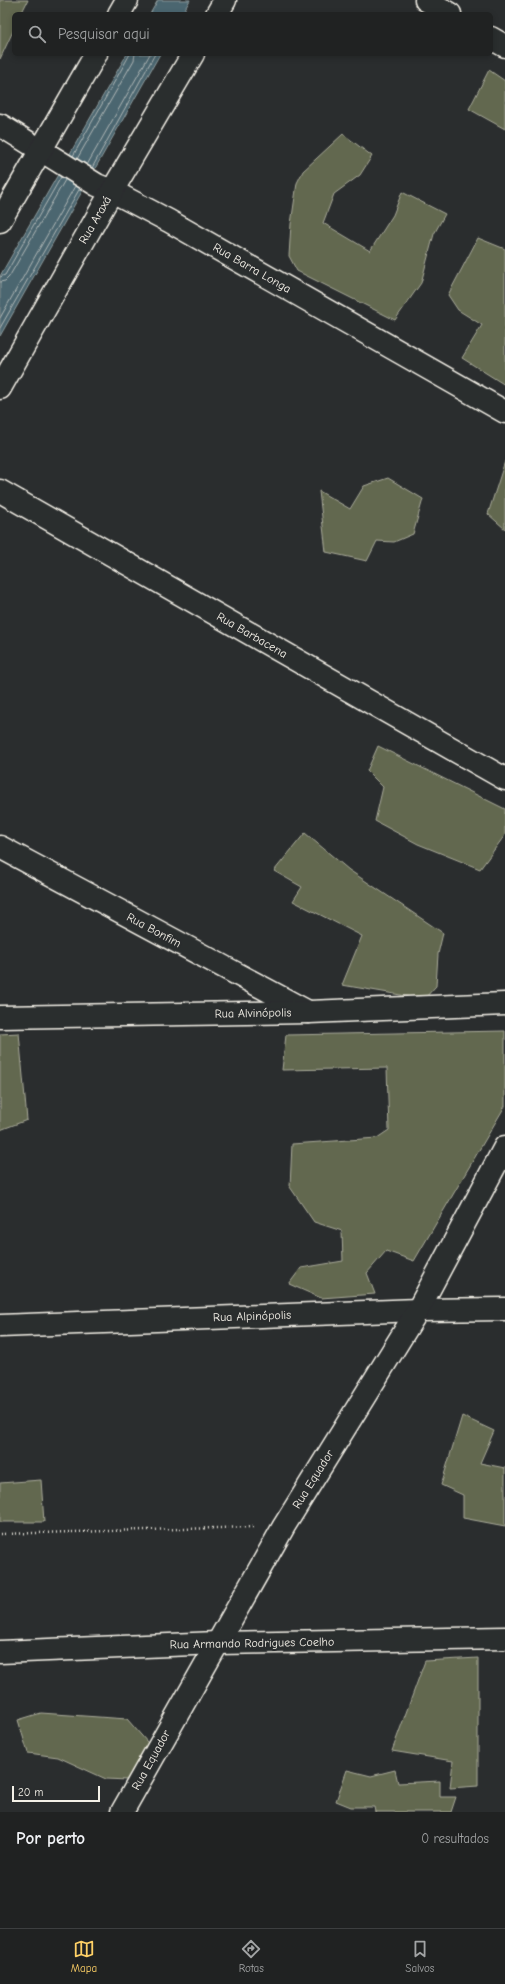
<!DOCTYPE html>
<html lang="pt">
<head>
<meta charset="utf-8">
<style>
	:root { --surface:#202222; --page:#282a2a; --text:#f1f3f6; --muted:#a2a4a5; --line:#3d3f40; --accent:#ffd166 }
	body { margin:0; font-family:"Comic Neue",sans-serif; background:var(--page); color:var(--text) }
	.scale { position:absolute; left:12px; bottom:10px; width:88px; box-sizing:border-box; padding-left:4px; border:2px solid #f4f1e8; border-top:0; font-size:11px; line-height:14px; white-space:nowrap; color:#f4f1e8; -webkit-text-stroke:3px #2a2d2e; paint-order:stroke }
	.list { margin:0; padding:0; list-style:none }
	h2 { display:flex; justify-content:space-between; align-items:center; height:52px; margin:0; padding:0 16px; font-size:17px }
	h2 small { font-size:13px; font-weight:400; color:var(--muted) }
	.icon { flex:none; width:22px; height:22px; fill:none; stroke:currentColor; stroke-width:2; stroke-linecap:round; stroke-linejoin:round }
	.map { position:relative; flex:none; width:505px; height:1812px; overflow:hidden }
	.search { position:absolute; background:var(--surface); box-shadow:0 2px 6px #0003; left:12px; right:12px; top:12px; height:44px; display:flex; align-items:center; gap:10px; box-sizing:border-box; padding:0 14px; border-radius:6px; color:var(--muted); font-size:15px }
	.sheet { height:116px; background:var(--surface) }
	nav { display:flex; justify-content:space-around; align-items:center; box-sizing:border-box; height:56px; border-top:1px solid var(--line); background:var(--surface); font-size:11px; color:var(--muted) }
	nav a { display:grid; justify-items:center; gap:2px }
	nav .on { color:var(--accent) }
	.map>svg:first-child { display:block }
	.green { fill:#62684f; stroke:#abac9c }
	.water { fill:#4c6670; stroke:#8f9ea0 }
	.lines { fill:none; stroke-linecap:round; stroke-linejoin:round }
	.shore { stroke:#b1b9b8; stroke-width:1 }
	.minor-casing { stroke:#f4f1e8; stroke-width:25 }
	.path { stroke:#f4f1e8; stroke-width:2.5; stroke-dasharray:1 3; stroke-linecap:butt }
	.minor { stroke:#2a2d2e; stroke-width:22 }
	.labels { text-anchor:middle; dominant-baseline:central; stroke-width:4; stroke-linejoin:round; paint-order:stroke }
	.street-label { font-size:12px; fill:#f4f1e8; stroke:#2a2d2e }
</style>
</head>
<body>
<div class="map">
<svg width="505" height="1812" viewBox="0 0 505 1812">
	<rect width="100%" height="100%" fill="#2a2d2e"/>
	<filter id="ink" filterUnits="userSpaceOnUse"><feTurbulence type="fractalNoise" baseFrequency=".025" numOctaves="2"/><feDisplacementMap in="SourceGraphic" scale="8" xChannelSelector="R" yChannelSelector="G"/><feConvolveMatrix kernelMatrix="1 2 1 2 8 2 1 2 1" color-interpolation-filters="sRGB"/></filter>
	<g filter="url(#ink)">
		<!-- green -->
		<g class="green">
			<polygon points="0,0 28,0 21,14 14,14 14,29 0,59"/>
			<polygon points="489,70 505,81 505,129 469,109"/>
			<polygon points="343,134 372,156 360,175 334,194 323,223 370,251 393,215 402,192 445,214 434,234 421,283 395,320 297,271 289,256 291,224 297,183 303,171"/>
			<polygon points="478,238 505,249 505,385 462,358 482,325 458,310 448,295"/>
			<polygon points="505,461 505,529 488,514"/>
			<polygon points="388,478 423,499 413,534 394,542 377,541 367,561 326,552 319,491 350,509 364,486"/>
			<polygon points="378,746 505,809 505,835 480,869 418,844 375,821 383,787 367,771"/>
			<polygon points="305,833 349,870 443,933 438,954 436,986 424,999 342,985 362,936 293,901 302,887 274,871"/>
			<polygon points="505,1031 505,1106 414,1261 386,1251 367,1273 375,1294 321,1298 289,1284 301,1268 343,1261 342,1231 314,1222 290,1187 292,1144 377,1138 389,1130 387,1068 282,1070 286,1035"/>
			<polygon points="19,1033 27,1120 0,1130 0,1034"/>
			<polygon points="462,1416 494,1431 480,1463 505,1468 505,1526 463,1518 463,1495 441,1485"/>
			<polygon points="41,1480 44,1522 0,1522 0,1483"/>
			<polygon points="478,1658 478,1786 450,1788 453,1761 392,1751 425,1661"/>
			<polygon points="41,1713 127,1719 148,1743 127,1780 106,1779 58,1757 28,1753 18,1720"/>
			<polygon points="347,1770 371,1776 395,1770 398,1783 440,1781 440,1797 456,1797 451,1812 375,1812 374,1807 351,1807 336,1801"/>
		</g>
		<!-- water -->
		<g class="water">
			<polygon points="158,0 190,0 182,14 150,14"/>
			<polygon points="127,54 160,54 0,336 0,276"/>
		</g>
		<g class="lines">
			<!-- shore -->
			<g class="shore">
				<polyline points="73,156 130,54"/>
				<polyline points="77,159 134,60 135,54"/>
				<polyline points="87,165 150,54"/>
				<polyline points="92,168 155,54"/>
				<polyline points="0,277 5,275 61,177"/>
				<polyline points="0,282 5,281 9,277 65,180"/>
				<polyline points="0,318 75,186"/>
				<polyline points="0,328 80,188"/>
			</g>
			<defs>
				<g id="minor">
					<polyline points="426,0 450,14"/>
					<polyline points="119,14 127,0"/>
					<polyline points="217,14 225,0"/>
					<polyline points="491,38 505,46"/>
					<polyline points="0,125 97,185 112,191 169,221 505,412"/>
					<polyline points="0,221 96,54"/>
					<polyline points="0,388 112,191 193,54"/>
					<polyline points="0,491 505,779"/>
					<polyline points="0,847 308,1012"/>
					<polyline points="0,1017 309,1012 505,1004"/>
					<polyline points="0,1326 418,1310 505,1309"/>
					<polyline points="0,1652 217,1643 505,1638"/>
					<polyline points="122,1812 284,1526 418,1310 505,1147"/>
				</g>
			</defs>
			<!-- minor casing -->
			<use href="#minor" class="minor-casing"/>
			<!-- path -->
			<polyline class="path" points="0,1534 253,1527"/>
			<!-- minor -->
			<use href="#minor" class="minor"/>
		</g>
	</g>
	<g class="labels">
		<!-- street labels -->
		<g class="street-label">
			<text transform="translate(95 220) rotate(-60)">Rua Araxá</text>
			<text transform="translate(252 268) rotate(30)">Rua Barra Longa</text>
			<text transform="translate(252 635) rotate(30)">Rua Barbacena</text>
			<text transform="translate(154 930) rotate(28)">Rua Bonfim</text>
			<text transform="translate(253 1013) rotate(-1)">Rua Alvinópolis</text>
			<text transform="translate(252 1316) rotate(-2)">Rua Alpinópolis</text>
			<text transform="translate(313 1479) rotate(-58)">Rua Equador</text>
			<text transform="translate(252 1643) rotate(-1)">Rua Armando Rodrigues Coelho</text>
			<text transform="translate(151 1760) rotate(-61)">Rua Equador</text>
		</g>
	</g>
</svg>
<div class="scale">20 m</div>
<div class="search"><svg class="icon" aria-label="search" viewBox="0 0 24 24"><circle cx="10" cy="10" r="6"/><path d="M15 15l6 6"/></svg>Pesquisar aqui</div>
</div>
<section class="sheet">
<h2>Por perto<small>0 resultados</small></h2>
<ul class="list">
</ul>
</section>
<nav>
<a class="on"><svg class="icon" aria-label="map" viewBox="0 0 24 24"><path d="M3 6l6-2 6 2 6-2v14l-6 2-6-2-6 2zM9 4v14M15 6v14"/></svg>Mapa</a>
<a><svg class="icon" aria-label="directions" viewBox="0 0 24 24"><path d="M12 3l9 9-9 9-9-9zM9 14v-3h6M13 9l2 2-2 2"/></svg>Rotas</a>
<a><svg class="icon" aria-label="saved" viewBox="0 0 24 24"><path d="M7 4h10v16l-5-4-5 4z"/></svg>Salvos</a>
</nav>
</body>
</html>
